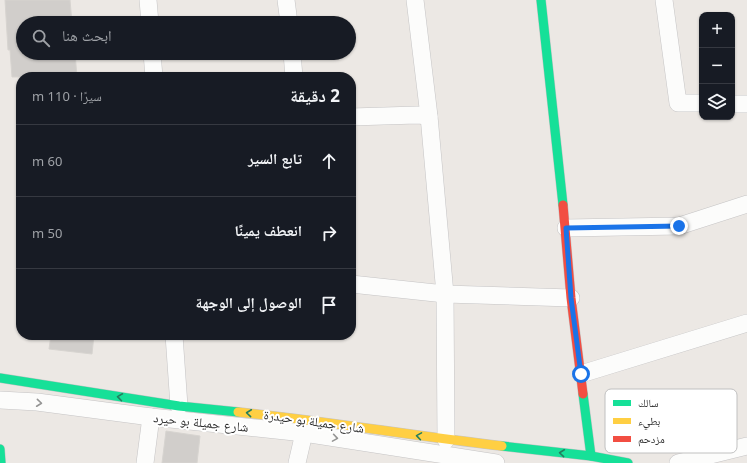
<!DOCTYPE html>
<html lang="ar">
<head>
<meta charset="utf-8">
<style>
	:root { --surface:#171b24; --page:#242831; --text:#f1f3f6; --muted:#9ea1a6; --line:#363941 }
	body { margin:0; font-family:"Noto Sans","Noto Naskh Arabic",sans-serif; background:var(--page); color:var(--text); direction:rtl }
	.controls { position:absolute; right:12px; top:12px; display:grid; overflow:hidden; border-radius:8px; box-shadow:0 1px 3px #0004 }
	.controls button { width:36px; height:36px; display:grid; place-items:center; padding:0; border:0; border-bottom:1px solid var(--line); background:var(--surface); color:var(--text); font:20px sans-serif }
	.stop { position:absolute; width:12px; height:12px; margin:-9px; border:3px solid #1a73e8; border-radius:50%; background:#fff }
	.stop.end { background:#1a73e8; border-color:#fff; box-shadow:0 1px 4px #0008 }
	.list { margin:0; padding:0; list-style:none }
	h2 { display:flex; justify-content:space-between; align-items:center; height:52px; margin:0; padding:0 16px; font-size:17px }
	h2 small { font-size:13px; font-weight:400; color:var(--muted) }
	.list li { display:grid; grid-template-columns:26px 1fr auto; gap:12px; align-items:center; box-sizing:border-box; height:72px; padding:0 16px; border-top:1px solid var(--line) }
	.list b { display:block; font-size:15px; white-space:nowrap }
	.list em { font-size:13px; font-style:normal; color:var(--muted) }
	.icon { flex:none; width:22px; height:22px; fill:none; stroke:currentColor; stroke-width:2; stroke-linecap:round; stroke-linejoin:round }
	.map { position:relative; flex:none; width:747px; height:463px; overflow:hidden; direction:ltr }
	.search { position:absolute; background:var(--surface); box-shadow:0 1px 3px #0004; left:16px; top:16px; width:340px; height:44px; display:flex; align-items:center; gap:10px; box-sizing:border-box; padding:0 14px; border-radius:22px; color:var(--muted); font-size:15px }
	.panel { position:absolute; background:var(--surface); box-shadow:0 1px 3px #0004; left:16px; top:72px; width:340px; height:268px; border-radius:16px; direction:rtl }
	.map>svg:first-child { display:block }
	.building { fill:#d1cecb; stroke:#d7d4d0 }
	.lines { fill:none; stroke-linecap:round; stroke-linejoin:round }
	.street-casing { stroke:#c5c4c5; stroke-width:18 }
	.fast-casing { stroke:#c5c4c5; stroke-width:10 }
	.slow-casing { stroke:#c5c4c5; stroke-width:10 }
	.jam-casing { stroke:#c5c4c5; stroke-width:10 }
	.street { stroke:#fcfcfb; stroke-width:17 }
	.fast { stroke:#16e098; stroke-width:9 }
	.slow { stroke:#ffcf43; stroke-width:9 }
	.jam { stroke:#f24e42; stroke-width:9 }
	.oneway { stroke:#237e5e }
	.oneway2 { stroke:#959594 }
	.route { stroke:#1a73e8; stroke-width:5 }
	.labels { text-anchor:middle; dominant-baseline:central; stroke-width:4; stroke-linejoin:round; paint-order:stroke }
	.street-label { font-size:13px; fill:#2e2e2e; stroke:#fff }
	.key { fill:#fff; stroke:#c0c0c0; stroke-width:1 }
	.key-label { font-size:11px; fill:#2e2e2e }
</style>
</head>
<body>
<div class="map">
<svg width="747" height="463" viewBox="0 0 747 463">
	<rect width="100%" height="100%" fill="#ece8e4"/>
	<!-- building -->
	<g class="building">
		<polygon points="5,0 70,0 72,23 23,23 23,53 75,53 77,77 12,77 10,50 8,50"/>
		<polygon points="51,335 94,335 92,354 49,349"/>
		<polygon points="166,431 200,436 197,463 162,463"/>
	</g>
	<g class="lines">
		<defs>
			<g id="street">
				<polyline points="148,0 150,23"/>
				<polyline points="286,0 289,23"/>
				<polyline points="415,0 429,116 445,294 446,440"/>
				<polyline points="664,0 678,103 702,103"/>
				<polyline points="152,53 154,77"/>
				<polyline points="292,53 294,77"/>
				<polyline points="732,104 747,104"/>
				<polyline points="351,117 417,115 429,116"/>
				<polyline points="566,228 679,226 747,204"/>
				<polyline points="351,284 445,294 571,298"/>
				<polyline points="174,335 179,406"/>
				<polyline points="581,374 747,323"/>
				<polyline points="0,400 37,402 151,417 304,433 496,463"/>
				<polyline points="145,463 151,417"/>
				<polyline points="297,463 304,433"/>
				<polyline points="678,463 747,446"/>
			</g>
			<g id="fast">
				<polyline points="541,0 563,205"/>
				<polyline points="0,378 179,406 238,412"/>
				<polyline points="583,394 591,456"/>
				<polyline points="502,446 591,456 628,463"/>
				<polyline points="0,449 1,463"/>
			</g>
			<path id="slow" d="M238,412C326,421 414,436 502,446"/>
			<polyline id="jam" points="563,205 571,298 583,394"/>
		</defs>
		<!-- street casing -->
		<use href="#street" class="street-casing"/>
		<!-- fast casing -->
		<use href="#fast" class="fast-casing"/>
		<!-- slow casing -->
		<use href="#slow" class="slow-casing"/>
		<!-- jam casing -->
		<use href="#jam" class="jam-casing"/>
		<!-- street -->
		<use href="#street" class="street"/>
		<!-- fast -->
		<use href="#fast" class="fast"/>
		<!-- slow -->
		<use href="#slow" class="slow"/>
		<!-- jam -->
		<use href="#jam" class="jam"/>
	</g>
	<!-- one-way arrows -->
	<defs><path id="oneway-chevron" d="M-2-3.5L2.5 0L-2 3.5" fill="none" stroke-width="1.6" stroke-linecap="round" stroke-linejoin="round"/></defs>
	<g class="oneway">
		<use href="#oneway-chevron" transform="translate(120 397) rotate(-172)"/>
		<use href="#oneway-chevron" transform="translate(249 413) rotate(-174)"/>
		<use href="#oneway-chevron" transform="translate(419 436) rotate(-171)"/>
		<use href="#oneway-chevron" transform="translate(562 453) rotate(-174)"/>
	</g>
	<g class="oneway2">
		<use href="#oneway-chevron" transform="translate(39 403) rotate(6)"/>
		<use href="#oneway-chevron" transform="translate(335 438) rotate(9)"/>
	</g>
	<g class="lines">
		<!-- route -->
		<polyline class="route" points="581,374 571,298 566,228 679,226"/>
	</g>
	<g class="labels">
		<!-- street labels -->
		<g class="street-label">
			<text transform="translate(314 421) rotate(8)">شارع جميلة بو حيدرة</text>
			<text transform="translate(201 422) rotate(6)">شارع جميلة بو حيرد</text>
		</g>
	</g>
	<!-- legend -->
	<rect x="605" y="389" width="132" height="64" rx="6" class="key"/>
	<rect x="613" y="400" width="18" height="6" fill="#16e098"/>
	<rect x="613" y="418" width="18" height="6" fill="#ffcf43"/>
	<rect x="613" y="436" width="18" height="6" fill="#f24e42"/>
	<g class="key-label">
		<text x="638" y="407">سالك</text>
		<text x="638" y="425">بطيء</text>
		<text x="638" y="443">مزدحم</text>
	</g>
</svg>
<div class="controls">
<button>+</button>
<button>−</button>
<button><svg class="icon" aria-label="layers" viewBox="0 0 24 24"><path d="M12 4l9 5-9 5-9-5zM3 14l9 5 9-5"/></svg></button>
</div>
<div class="stop" style="left:581px;top:374px"></div>
<div class="stop end" style="left:679px;top:226px"></div>
<div class="search"><svg class="icon" aria-label="search" viewBox="0 0 24 24"><circle cx="10" cy="10" r="6"/><path d="M15 15l6 6"/></svg>ابحث هنا</div>
<section class="panel">
<h2>2 دقيقة<small>سيرًا · 110 m</small></h2>
<ul class="list">
<li><svg class="icon" aria-label="ahead" viewBox="0 0 24 24"><path d="M12 20V5M6 11l6-6 6 6"/></svg><div><b>تابع السير</b></div><em>60 m</em></li>
<li><svg class="icon" aria-label="right" viewBox="0 0 24 24"><path d="M7 20v-9h11M14 6l5 5-5 5"/></svg><div><b>انعطف يمينًا</b></div><em>50 m</em></li>
<li><svg class="icon" aria-label="arrive" viewBox="0 0 24 24"><path d="M6 21V4h12l-3 4 3 4H6"/></svg><div><b>الوصول إلى الوجهة</b></div></li>
</ul>
</section>
</div>
</body>
</html>
